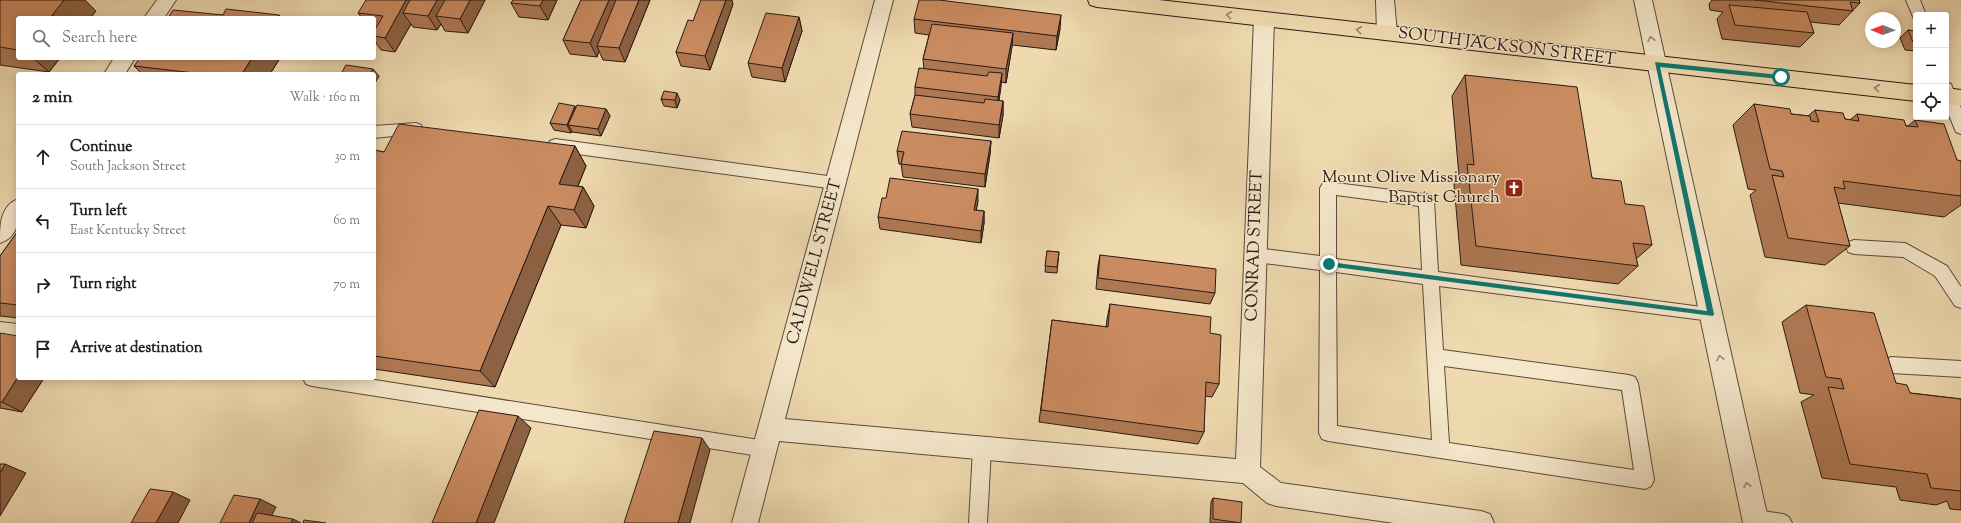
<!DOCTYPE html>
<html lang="en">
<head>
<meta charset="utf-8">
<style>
	:root { --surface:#fff; --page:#f2f2f2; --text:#222; --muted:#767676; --line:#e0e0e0 }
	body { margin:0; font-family:"Sorts Mill Goudy",serif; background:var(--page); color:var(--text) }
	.controls { position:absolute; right:12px; top:12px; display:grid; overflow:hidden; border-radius:4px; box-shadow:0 2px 10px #0003 }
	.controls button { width:36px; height:36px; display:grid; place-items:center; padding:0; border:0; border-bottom:1px solid var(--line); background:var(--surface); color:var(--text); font:20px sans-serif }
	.compass { position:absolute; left:1865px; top:12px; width:36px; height:36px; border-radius:50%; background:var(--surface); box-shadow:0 2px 10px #0003; rotate:271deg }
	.stop { position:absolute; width:12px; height:12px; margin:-9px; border:3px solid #0f766e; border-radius:50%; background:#fff }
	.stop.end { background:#0f766e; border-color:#fff; box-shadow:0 1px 4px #0008 }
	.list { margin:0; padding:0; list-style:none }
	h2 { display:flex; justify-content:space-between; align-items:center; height:52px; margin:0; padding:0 16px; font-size:17px }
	h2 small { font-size:13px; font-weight:400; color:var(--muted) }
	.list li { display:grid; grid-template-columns:26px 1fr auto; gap:12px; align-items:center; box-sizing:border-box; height:64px; padding:0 16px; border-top:1px solid var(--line) }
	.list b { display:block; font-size:15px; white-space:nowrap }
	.list p { margin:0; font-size:13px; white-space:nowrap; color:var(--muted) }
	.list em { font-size:13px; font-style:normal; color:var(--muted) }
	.icon { flex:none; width:22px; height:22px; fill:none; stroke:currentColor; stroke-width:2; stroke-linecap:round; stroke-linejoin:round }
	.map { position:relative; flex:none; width:1961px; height:523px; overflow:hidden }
	.search { position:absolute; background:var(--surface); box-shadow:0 2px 10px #0003; left:16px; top:16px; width:360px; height:44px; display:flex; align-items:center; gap:10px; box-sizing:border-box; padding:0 14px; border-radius:4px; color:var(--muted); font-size:15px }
	.panel { position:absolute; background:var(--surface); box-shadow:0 2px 10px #0003; left:16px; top:72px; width:360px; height:308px; border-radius:4px }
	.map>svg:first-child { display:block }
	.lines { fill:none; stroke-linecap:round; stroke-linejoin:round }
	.service-casing { stroke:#5a4a3b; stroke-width:2 }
	.minor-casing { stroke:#5a4a3b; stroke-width:2 }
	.tertiary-casing { stroke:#5a4a3b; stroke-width:2 }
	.primary-casing { stroke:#291a14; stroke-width:2 }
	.service { fill:#f5e7cb; fill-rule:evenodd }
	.minor { fill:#f5e7cb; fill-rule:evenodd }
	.tertiary { fill:#f5e7cb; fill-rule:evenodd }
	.primary { fill:#efdaaf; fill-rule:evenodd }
	.wall { fill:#ae7853; stroke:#291a14 }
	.shaded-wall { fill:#8d6143; stroke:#291a14 }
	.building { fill:#ca8b60; stroke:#291a14 }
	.oneway { stroke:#968469 }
	.oneway2 { stroke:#998b79 }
	.route { fill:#0f766e }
	.labels { text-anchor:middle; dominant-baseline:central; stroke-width:3; stroke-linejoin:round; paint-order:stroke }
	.street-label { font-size:17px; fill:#291a14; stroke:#f5e7cb }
	.poi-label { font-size:17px; fill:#291a14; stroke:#f5e7cb; text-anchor:end }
</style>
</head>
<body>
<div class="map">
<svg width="1961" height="523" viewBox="0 0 1961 523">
	<rect width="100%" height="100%" fill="#efdaaf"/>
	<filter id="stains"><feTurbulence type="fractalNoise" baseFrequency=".005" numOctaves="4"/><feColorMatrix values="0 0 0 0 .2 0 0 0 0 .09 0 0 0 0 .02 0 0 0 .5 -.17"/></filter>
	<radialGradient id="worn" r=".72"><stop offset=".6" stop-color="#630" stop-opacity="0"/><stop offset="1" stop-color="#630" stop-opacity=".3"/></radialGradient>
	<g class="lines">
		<defs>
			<g id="service">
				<polygon points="1906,0 1920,0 1926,15 1916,15 1916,19 1914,19"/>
				<polygon points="1946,82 1951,84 1961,108 1961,134 1956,132 1946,108"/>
				<polygon points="416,123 421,125 423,129 421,133 374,138 374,126"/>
				<polygon points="555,139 835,177 840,179 843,183 840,187 835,189 555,151 550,149 548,145 550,141"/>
				<path d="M1328,182L1431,195L1434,200L1438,272L1717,309L1719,314L1717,319L1711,321L1439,286L1443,350L1629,375L1635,377L1638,383L1654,480L1651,486L1645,489L1328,441L1322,439L1319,433L1320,270L1255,262L1249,260L1247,255L1249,250L1255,248L1320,256V188L1323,183ZM1336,195L1419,206L1422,270L1336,259ZM1336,272L1423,284L1432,440L1337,426ZM1444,366L1622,390L1634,470L1449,443Z"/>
				<polygon points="1854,240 1905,243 1947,266 1961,287 1961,308 1955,306 1935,276 1903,257 1854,254 1848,252 1846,247 1848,242"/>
				<polygon points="0,322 18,324 18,338 0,336"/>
				<polygon points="1891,357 1961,361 1961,377 1891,373 1885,370 1883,365 1885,360"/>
				<polygon points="303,378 362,378 765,441 771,443 774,449 771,455 765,457 312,386 306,384"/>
				<polygon points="982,441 988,443 991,449 987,523 969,523 973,449 976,443"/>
				<polygon points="1755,510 1783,514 1789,517 1792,523 1748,523 1746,519 1749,513"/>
			</g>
			<g id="minor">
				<polygon points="875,0 893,0 785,419 1236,459 1254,19 1257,14 1264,12 1271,14 1274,19 1260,467 1281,483 1481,511 1490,514 1494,523 1394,523 1276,506 1267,503 1243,483 779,441 758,523 732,523"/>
				<polygon points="1376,0 1394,0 1397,33 1394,38 1387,40 1380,38 1377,33"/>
			</g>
			<g id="tertiary">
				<polygon points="157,0 176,0 164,18 144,18"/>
				<polygon points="1634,0 1652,0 1769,523 1743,523"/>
				<polygon points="114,58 135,58 125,74 104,74"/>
				<path d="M18,199C18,217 21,236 0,243C0,225 0,206 18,199Z"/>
			</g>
			<g id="primary">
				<polygon points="1088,0 1159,0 1916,85 1916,101 1097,7 1090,5"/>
				<polygon points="1946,88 1961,90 1961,106 1946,104"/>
			</g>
		</defs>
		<!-- service casing -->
		<use href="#service" class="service-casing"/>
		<!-- minor casing -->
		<use href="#minor" class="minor-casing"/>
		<!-- tertiary casing -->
		<use href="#tertiary" class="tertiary-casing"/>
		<!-- primary casing -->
		<use href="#primary" class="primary-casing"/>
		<!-- service -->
		<use href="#service" class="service"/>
		<!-- minor -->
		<use href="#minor" class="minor"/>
		<!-- tertiary -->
		<use href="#tertiary" class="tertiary"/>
		<!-- primary -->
		<use href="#primary" class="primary"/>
	</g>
	<!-- wall -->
	<g class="wall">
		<polygon points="0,0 85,0 96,11 90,18 18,18 18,58 60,58 49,72 0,65"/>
		<polygon points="485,0 468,33 445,31 441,24 437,30 413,27 411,24 395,52 381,50 374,40 374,31 376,28 374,28 374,18 362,18 358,13"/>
		<polygon points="513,0 557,0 548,20 519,17 511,3"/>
		<polygon points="581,0 650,0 625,62 603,60 599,51 597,57 570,54 563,40"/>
		<polygon points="1712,0 1859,0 1860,3 1839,25 1810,22 1814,33 1800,47 1722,39 1717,19 1723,12 1710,10 1709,4"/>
		<polygon points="733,4 710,70 681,66 676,52 693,21"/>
		<polygon points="799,17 802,31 785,82 752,77 748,63"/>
		<polygon points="914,19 1060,29 1056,50 1012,45 1006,83 1001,82 999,101 1003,101 1003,115 999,138 912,127 910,114 915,95 915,87 924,69 923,59 929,35 915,33"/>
		<polygon points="1908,30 1916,31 1916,51 1905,50 1900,38"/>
		<polygon points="280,58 270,74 142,74 134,66"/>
		<polygon points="1465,75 1625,204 1652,245 1636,259 1638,266 1618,284 1461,265 1454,184 1459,176 1452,96"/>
		<polygon points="661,99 680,100 677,108 664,106"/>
		<polygon points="1754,104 1791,114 1808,116 1815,110 1845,119 1850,120 1857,114 1908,126 1915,120 1957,160 1961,161 1961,205 1944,217 1838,203 1850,246 1825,265 1765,257 1750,195 1756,190 1748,189 1733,125"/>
		<polygon points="576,107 606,109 610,116 601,136 572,132 572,131 571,133 554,130 550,123"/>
		<polygon points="991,141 990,154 985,187 903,177 901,164 899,164 897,151"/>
		<polygon points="575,146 586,166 578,186 583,187 594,206 586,228 561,225 495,387 374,369 374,150 384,152"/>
		<polygon points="978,201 976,210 984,211 984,223 981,243 880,229 878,217"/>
		<polygon points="18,231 18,318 0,316 0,256"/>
		<polygon points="1047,251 1059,252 1057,273 1045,272"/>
		<polygon points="1100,255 1215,293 1210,304 1096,289 1098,266"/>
		<polygon points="1110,304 1210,333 1219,384 1212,397 1205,396 1204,432 1198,444 1039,422 1052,320 1106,327 1107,319"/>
		<polygon points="1806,305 1896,383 1910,393 1961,399 1961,510 1950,509 1947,501 1936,505 1900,500 1896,487 1822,478 1801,402 1814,395 1800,393 1782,322"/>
		<polygon points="0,333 18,378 44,378 22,412 0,408"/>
		<polygon points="1213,498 1241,523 1210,523 1211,502"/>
	</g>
	<!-- shaded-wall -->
	<g class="shaded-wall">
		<polygon points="64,0 85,0 96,11 90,18 50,18"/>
		<polygon points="406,0 424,0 403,13 411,24 395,52 385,38"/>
		<polygon points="437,0 454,0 436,16 441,24 437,30 428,16"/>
		<polygon points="470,0 485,0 468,33 460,19"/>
		<polygon points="543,0 557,0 548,20 540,6"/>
		<polygon points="609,0 622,0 597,46 599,51 597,57 590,43"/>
		<polygon points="639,0 650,0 625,62 619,48"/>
		<polygon points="726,0 732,0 733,4 710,70 705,56"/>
		<polygon points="279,15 282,18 277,18"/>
		<polygon points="1061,15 1060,29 1056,50 1057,36"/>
		<polygon points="799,17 802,31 785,82 782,68"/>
		<polygon points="1013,33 1012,47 1006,83 1006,69"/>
		<polygon points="33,58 60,58 49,72"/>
		<polygon points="252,58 280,58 270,74 242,74"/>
		<polygon points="373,69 379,76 374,85 374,74 370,74"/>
		<polygon points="1002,73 1001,87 997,111 998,97"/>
		<polygon points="677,93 680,100 677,108 675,100"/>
		<polygon points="1003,101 1003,115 999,138 999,125"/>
		<polygon points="575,106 579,113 568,125 572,131 571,133 567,125"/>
		<polygon points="606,109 610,116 601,136 598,129"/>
		<polygon points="991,141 990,154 985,187 985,174"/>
		<polygon points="575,146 586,166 571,203 559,184"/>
		<polygon points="583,187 594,206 586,228 574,210"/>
		<polygon points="978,189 978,201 974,222 974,210"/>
		<polygon points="548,206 561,225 495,387 480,371"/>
		<polygon points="984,211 984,223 981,243 981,231"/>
		<polygon points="18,377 18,378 44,378 22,412 2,402"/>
		<polygon points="518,416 531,428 494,523 476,523"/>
		<polygon points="702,438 710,450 690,523 678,523"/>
		<polygon points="5,464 26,473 0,516 0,473"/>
		<polygon points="173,492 190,500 178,523 156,523"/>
		<polygon points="260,499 276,507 268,523 249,523"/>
		<polygon points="293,519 301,523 291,523"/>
	</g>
	<!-- building -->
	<g class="building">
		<polygon points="0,0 64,0 50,18 18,18 18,50 0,47"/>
		<polygon points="366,0 406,0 385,38 374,36 374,31 383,16 358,13"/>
		<polygon points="410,0 437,0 428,16 403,13"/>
		<polygon points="445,0 470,0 460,19 436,16"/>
		<polygon points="513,0 543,0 540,6 511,3"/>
		<polygon points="581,0 609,0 590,43 563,40"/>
		<polygon points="616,0 639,0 619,48 597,46"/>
		<polygon points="701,0 726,0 705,56 676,52 688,20 693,21"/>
		<polygon points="919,0 939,0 1061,15 1057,36 914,19"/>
		<polygon points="1755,0 1859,0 1860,3 1850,2 1853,11"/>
		<polygon points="1729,5 1807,12 1814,33 1735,25"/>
		<polygon points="226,9 279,15 277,18 168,18 173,10 223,15"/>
		<polygon points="766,13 799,17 782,68 748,63"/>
		<polygon points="932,24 1013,33 1006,69 923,59"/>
		<polygon points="1908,30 1916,31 1916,42 1913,42"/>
		<polygon points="140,58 252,58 242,74 203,74 134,66"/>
		<polygon points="346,65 373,69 370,74 341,74"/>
		<polygon points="919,68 987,76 989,72 1002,73 998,97 915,87"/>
		<polygon points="1465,75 1577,87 1592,178 1621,181 1625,204 1644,206 1652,245 1633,243 1638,266 1476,246 1467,164 1474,165"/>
		<polygon points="664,91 677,93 675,100 661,99"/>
		<polygon points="915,95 984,103 985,99 1003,101 999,125 910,114"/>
		<polygon points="559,103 575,106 567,125 550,123"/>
		<polygon points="1754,104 1790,109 1791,114 1810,116 1811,121 1819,122 1815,110 1843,113 1845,119 1859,121 1857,114 1904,120 1906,126 1918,127 1915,120 1944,124 1957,160 1961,161 1961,196 1843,181 1845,189 1834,187 1850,246 1788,238 1772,175 1784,177 1782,171 1770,169"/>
		<polygon points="577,105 606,109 598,129 568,125"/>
		<polygon points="399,124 575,146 559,184 583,187 574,210 548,206 480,371 374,356 374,150 384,152"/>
		<polygon points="902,131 991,141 985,174 901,164 904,152 897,151"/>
		<polygon points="890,178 978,189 974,210 984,211 981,231 878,217 882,198 886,198"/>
		<polygon points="18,231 18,305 0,303 0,256"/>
		<polygon points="1047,251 1059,252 1057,267 1045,266"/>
		<polygon points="1100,255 1216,269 1215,293 1098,278"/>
		<polygon points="1110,304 1211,317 1210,333 1221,335 1219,384 1206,382 1204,432 1041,410 1052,320 1108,327"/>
		<polygon points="1806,305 1874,313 1896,383 1907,385 1910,393 1961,399 1961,491 1931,488 1927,474 1850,464 1828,387 1844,389 1841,379 1826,377"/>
		<polygon points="0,333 18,336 18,377 2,402 0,402"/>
		<polygon points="479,410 518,416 476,523 432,523"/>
		<polygon points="654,431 702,438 678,523 624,523"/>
		<polygon points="0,464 5,464 0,473"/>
		<polygon points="150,489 173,492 156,523 131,523"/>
		<polygon points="234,495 260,499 249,523 220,523"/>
		<polygon points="1213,498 1242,502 1241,523 1213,519"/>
		<polygon points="257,513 293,519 291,523 252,523"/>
		<polygon points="304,520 326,523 303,523"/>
	</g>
	<!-- one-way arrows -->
	<defs><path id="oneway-chevron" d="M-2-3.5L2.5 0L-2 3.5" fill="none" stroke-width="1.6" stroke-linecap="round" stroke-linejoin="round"/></defs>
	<g class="oneway">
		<use href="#oneway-chevron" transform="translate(1229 15) rotate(-173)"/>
		<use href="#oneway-chevron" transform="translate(1359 30) rotate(-174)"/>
		<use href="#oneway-chevron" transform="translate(1877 88) rotate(-173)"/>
	</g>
	<g class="oneway2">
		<use href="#oneway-chevron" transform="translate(1651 39) rotate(-102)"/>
		<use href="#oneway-chevron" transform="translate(1720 358) rotate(-102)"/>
		<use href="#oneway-chevron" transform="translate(1747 485) rotate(-102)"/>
	</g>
	<!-- route -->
	<polygon class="route" points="1655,62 1781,75 1784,77 1781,79 1660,67 1714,314 1713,316 1327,266 1327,263 1329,262 1707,311"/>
	<!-- icons -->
	<defs>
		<symbol id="church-square" viewBox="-11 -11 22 22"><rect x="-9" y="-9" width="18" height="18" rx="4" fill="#8f2418" stroke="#f5e7cb"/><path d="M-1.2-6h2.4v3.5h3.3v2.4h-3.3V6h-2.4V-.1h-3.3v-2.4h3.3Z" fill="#fff"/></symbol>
	</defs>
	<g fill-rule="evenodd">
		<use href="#church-square" x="1503" y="177" width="22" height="22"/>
	</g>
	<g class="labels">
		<!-- street labels -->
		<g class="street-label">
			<text transform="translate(1507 47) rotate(7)">SOUTH JACKSON STREET</text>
			<text transform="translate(1255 246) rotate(-88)">CONRAD STREET</text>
			<text transform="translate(815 262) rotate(-75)">CALDWELL STREET</text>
		</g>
		<!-- poi labels -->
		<g class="poi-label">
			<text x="1500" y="178">Mount Olive Missionary<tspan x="1500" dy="20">Baptist Church</tspan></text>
		</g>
	</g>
	<rect width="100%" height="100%" filter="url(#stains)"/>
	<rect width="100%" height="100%" fill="url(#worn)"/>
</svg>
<div class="controls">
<button>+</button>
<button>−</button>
<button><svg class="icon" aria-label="locate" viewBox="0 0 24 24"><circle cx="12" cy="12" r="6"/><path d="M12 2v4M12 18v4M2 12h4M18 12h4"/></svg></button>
</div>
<svg class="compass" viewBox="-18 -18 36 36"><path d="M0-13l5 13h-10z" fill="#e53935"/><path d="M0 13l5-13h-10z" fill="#767676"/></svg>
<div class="stop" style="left:1781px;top:77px"></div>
<div class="stop end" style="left:1329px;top:264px"></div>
<div class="search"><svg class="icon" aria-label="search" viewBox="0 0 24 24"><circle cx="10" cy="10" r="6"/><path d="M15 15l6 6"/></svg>Search here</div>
<section class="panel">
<h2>2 min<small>Walk · 160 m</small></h2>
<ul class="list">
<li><svg class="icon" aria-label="ahead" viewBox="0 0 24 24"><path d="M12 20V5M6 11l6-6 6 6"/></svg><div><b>Continue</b><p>South Jackson Street</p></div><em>30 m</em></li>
<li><svg class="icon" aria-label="left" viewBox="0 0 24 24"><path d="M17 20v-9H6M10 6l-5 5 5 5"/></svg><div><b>Turn left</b><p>East Kentucky Street</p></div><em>60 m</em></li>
<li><svg class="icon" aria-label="right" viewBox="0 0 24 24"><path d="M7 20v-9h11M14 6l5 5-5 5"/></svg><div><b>Turn right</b></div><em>70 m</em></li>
<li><svg class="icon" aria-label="arrive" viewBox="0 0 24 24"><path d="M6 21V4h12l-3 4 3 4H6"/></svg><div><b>Arrive at destination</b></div></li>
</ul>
</section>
</div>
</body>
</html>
